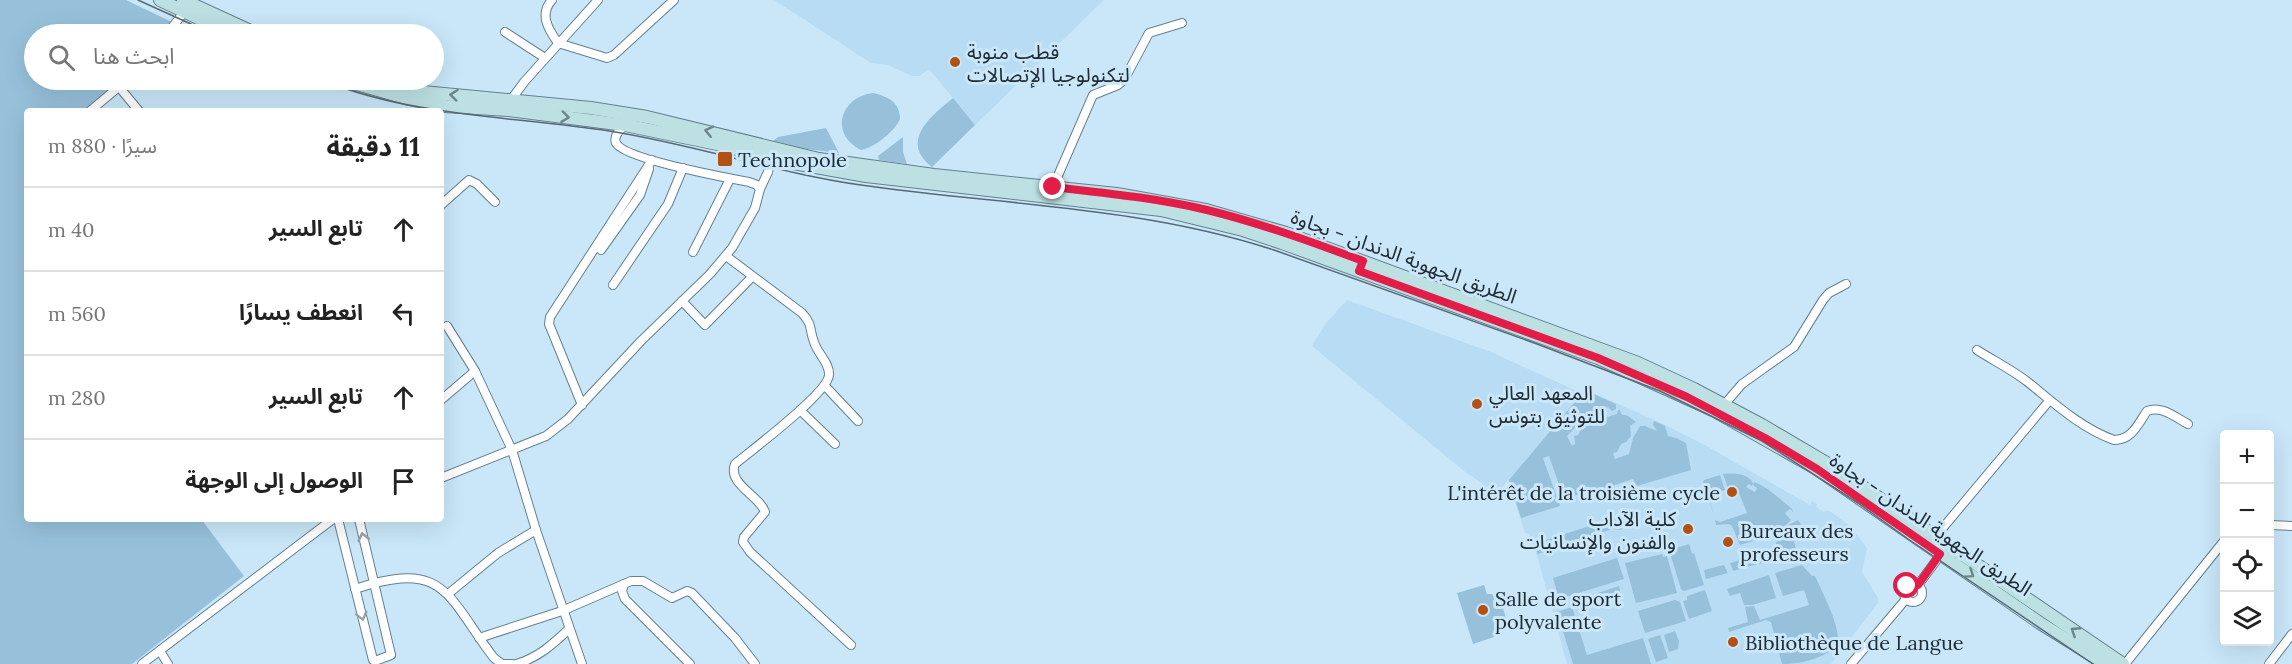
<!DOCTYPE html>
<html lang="ar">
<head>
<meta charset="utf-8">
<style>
	:root { --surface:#fff; --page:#f2f2f2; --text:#222; --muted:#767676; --line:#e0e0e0 }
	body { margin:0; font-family:Lora,"Noto Sans Arabic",serif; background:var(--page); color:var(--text); direction:rtl }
	.controls { position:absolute; right:18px; bottom:18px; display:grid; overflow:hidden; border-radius:6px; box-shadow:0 6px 24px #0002 }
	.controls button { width:54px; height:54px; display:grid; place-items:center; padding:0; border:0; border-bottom:2px solid var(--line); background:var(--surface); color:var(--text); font:30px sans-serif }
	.stop { position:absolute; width:18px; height:18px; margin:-14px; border:4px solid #e11d48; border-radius:50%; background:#fff }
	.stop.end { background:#e11d48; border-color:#fff; box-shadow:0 2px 6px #0008 }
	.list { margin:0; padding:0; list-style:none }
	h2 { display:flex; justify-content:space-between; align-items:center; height:78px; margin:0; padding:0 24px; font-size:26px }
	h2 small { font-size:20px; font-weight:400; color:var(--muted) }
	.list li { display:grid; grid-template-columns:39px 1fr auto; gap:18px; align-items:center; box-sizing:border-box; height:84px; padding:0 24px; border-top:2px solid var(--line) }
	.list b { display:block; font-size:22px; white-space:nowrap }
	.list em { font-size:20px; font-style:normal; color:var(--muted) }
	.icon { flex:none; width:33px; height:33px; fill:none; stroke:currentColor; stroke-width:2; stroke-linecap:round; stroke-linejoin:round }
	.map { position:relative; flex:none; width:2292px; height:664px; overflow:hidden; direction:ltr }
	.search { position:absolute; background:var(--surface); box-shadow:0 6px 24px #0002; left:24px; top:24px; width:420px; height:66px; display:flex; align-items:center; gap:15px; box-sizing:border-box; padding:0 21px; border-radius:33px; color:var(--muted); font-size:22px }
	.panel { position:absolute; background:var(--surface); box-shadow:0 6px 24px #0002; left:24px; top:108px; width:420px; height:414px; border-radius:6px; direction:rtl }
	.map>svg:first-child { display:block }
	.built { fill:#b8dcf3 }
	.green { fill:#97c1db }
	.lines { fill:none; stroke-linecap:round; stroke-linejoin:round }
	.street-casing { stroke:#658090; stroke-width:10 }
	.secondary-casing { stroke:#658090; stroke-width:14 }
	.street { stroke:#fff; stroke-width:8 }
	.secondary { stroke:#bde1e3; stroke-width:12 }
	.tram { stroke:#586973; stroke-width:1.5 }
	.oneway { stroke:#6e868a }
	.oneway2 { stroke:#9ba0a3 }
	.route { stroke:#e11d48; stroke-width:8 }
	.poi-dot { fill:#b35115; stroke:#c9e7f9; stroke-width:2 }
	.labels { text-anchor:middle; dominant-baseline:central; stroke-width:6; stroke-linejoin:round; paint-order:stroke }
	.poi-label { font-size:20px; fill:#202b32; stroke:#c9e7f9; text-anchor:start }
	.street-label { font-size:20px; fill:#202b32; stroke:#c9e7f9 }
</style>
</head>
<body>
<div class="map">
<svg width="2292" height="664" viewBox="0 0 2292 664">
	<rect width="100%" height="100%" fill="#c9e7f9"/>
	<!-- built -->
	<g class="built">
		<polygon points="774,0 1104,0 975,125 929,69 919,76 912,76 888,65 871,63"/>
		<polygon points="1347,300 1491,352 1581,393 1584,389 1657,421 1701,443 1810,505 1812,501 1817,504 1816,507 1824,512 1828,510 1849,525 1867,548 1862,572 1878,598 1878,603 1831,664 1567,664 1538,559 1529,534 1525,533 1508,480 1497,494 1464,471 1312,346 1326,323"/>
	</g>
	<!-- green -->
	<g class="green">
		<polygon points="0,0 126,0 174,23 164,34 34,34 34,80 120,80 84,111 27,111 27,519 204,519 204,523 244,576 132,664 0,664"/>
		<path d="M873,93C887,96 900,102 900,119C895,131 874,148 861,150C829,134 840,97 873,93Z"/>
		<path d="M953,98L975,125L932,167C899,141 931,116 953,98Z"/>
		<polygon points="826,128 839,153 806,149 773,141 778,137"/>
		<polygon points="903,137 903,152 907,164 879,160 878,156"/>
		<polygon points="1585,390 1616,404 1616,409 1612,411 1608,407 1605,408 1606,411 1582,420 1567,436 1572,446 1575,444 1574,436 1578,435 1584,424 1617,414 1618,410 1620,410 1621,414 1628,416 1636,422 1630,426 1631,436 1626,442 1621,444 1617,452 1613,453 1615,459 1629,454 1633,438 1640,426 1645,426 1657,431 1653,425 1654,421 1665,426 1668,436 1676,438 1686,443 1691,470 1637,486 1633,479 1597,491 1594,489 1564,499 1549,456 1543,458 1560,506 1521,518 1509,480"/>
		<path d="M1723,474C1734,473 1747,473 1753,483L1752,486L1749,484L1746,487L1755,492L1757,488L1753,485L1754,482C1769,488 1779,498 1792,509L1793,512L1790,509L1785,513L1791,520L1784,527L1798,520C1806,530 1798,534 1794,542L1797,552L1778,558L1775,547L1779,533L1765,525H1760L1762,530L1758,528L1751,537L1753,541L1740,545L1732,526L1729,524L1716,525L1715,520L1720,522L1747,513L1737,488L1735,486L1728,488Z"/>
		<polygon points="1720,475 1725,490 1708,495 1714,515 1703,482 1704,480"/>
		<polygon points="1614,518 1620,521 1622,530 1612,529 1538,554 1533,541 1536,540 1537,543"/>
		<polygon points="1689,544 1692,554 1694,553 1704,585 1684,591 1681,589 1669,550"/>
		<polygon points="1772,551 1775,559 1733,571 1730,563"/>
		<polygon points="1662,554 1663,557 1667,556 1677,593 1636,603 1625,563"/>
		<polygon points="1617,558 1624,579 1559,599 1553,578"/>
		<polygon points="1724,565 1728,573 1706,579 1704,570"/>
		<path d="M1802,565L1812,576H1815C1821,590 1842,628 1837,643C1834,650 1826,654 1819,657C1806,662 1796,664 1782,664L1771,622L1766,620L1729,632L1728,628L1748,622L1745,607L1754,606L1760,620L1809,605L1804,590L1783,596L1775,573Z"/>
		<polygon points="1769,575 1776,598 1752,605 1744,605 1740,593 1730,596 1727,589"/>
		<polygon points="1484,585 1487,594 1492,594 1496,598 1500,597 1507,622 1498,627 1500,635 1473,644 1457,593"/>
		<polygon points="1619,586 1621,596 1614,598 1610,596 1577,608 1575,602 1577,600"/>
		<polygon points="1705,590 1712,611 1689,619 1683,601 1687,600 1687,596"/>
		<polygon points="1675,600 1680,602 1686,621 1645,633 1638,611"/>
		<polygon points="1572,607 1587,655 1643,638 1651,664 1573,664 1557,612"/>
		<polygon points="1675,631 1679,641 1678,649 1669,652 1664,635"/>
		<polygon points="1660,635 1668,658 1656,662 1648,639"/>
	</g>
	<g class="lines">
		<defs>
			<g id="street">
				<path d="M552,0C539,14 548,29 558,43L607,58L614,55L674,0"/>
				<polyline points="505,32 545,58"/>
				<polyline points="167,34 184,12"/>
				<polyline points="119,87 139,111"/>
				<polyline points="510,101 525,81 598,0"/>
				<polyline points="90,111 127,80"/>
				<path d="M626,124C621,129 613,135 616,143C624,159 728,178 749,182L757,185L760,189"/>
				<polyline points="1053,187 1093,95 1118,85 1124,80 1149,33 1182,23"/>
				<polyline points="441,205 469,180 477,184 495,202"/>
				<polyline points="601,250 640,195 649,169"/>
				<polyline points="693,252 730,179"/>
				<path d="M726,256L802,313C813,325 809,329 814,342C817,353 830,363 829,375C828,393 752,450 735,464C727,484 760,496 765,512L744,537L743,542L750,552L851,645"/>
				<polyline points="613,285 668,204 683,168"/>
				<polyline points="682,301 705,325 752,277"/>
				<polyline points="447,326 475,371 512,450 536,530 582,664"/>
				<path d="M1977,350C1994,361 2013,370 2029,383C2055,404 2081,428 2114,440C2132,440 2138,424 2147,411C2161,405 2175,417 2188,424"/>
				<polyline points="825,386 858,421"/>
				<polyline points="441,400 475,371"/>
				<polyline points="582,405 549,324 550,317 652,160"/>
				<polyline points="1724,405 1742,384 1794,347 1823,300 1829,293 1846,284"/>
				<polyline points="800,410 835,444"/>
				<polyline points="441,478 546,436 568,419 641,341 710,274 732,248 755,208 760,189 768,172 771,159"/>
				<polyline points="338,519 373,660 375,661 391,655 359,519"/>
				<polyline points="2270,525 2292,526"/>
				<polyline points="1936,536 2049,401"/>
				<circle cx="1913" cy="593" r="9"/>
				<polyline points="624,584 622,591 625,599 690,664"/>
				<polyline points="1918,585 1944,550"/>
				<path d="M355,589C446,559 446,595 494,658L502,664H512"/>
				<polyline points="448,594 498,553 536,530"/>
				<polyline points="479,638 562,611 631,581 643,581 672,598 687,591 692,593 735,638 755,664"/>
				<polyline points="160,651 168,664"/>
				<polyline points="142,664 333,519"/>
				<path d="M516,664C538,658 553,644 569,629"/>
				<polyline points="1851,664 1906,599"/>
				<polyline points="2125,664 2224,541"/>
				<polyline points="2269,664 2292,634"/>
			</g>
			<g id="secondary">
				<polyline points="160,0 232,34"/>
				<polyline points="183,0 257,34"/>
				<polyline points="343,80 409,99 445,106 508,110 625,125 727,146 771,159 866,176 1161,210 1243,230 1282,243 1598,358 1713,410 1817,469 2040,623 2106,664"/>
				<polyline points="374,80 423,92 591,108 647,117 819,159 934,175 1117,194 1206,210 1286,233 1638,363 1694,389 1762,425 1835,468 2123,664"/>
			</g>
		</defs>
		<!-- street casing -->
		<use href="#street" class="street-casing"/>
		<!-- secondary casing -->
		<use href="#secondary" class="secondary-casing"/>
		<!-- street -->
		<use href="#street" class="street"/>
		<!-- secondary -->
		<use href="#secondary" class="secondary"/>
		<!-- tram -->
		<g class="tram">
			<polyline points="138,0 213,34"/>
			<path d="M322,80C413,117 512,116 609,131C694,144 776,173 861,185C999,205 1141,206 1274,250L1537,344L1660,391L1762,441L1858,503L1908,539L2093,664"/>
		</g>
	</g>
	<!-- one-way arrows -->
	<defs><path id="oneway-chevron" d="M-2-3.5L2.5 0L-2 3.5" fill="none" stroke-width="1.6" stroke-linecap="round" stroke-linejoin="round" transform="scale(1.5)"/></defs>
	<g class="oneway">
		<use href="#oneway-chevron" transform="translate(454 95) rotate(-174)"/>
		<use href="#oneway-chevron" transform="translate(565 117) rotate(7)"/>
		<use href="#oneway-chevron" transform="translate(709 131) rotate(-167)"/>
		<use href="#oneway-chevron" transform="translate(1970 574) rotate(34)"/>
		<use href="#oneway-chevron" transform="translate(2075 631) rotate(-147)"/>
	</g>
	<g class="oneway2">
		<use href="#oneway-chevron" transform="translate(363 537) rotate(-103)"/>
		<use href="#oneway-chevron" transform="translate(362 616) rotate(76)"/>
	</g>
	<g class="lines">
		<!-- route -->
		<path class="route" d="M1053,187C1105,193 1157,198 1207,210C1260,223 1312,242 1363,261L1359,271L1598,358L1687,397L1765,438L1817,469L1940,554L1918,585L1912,584L1907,586"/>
	</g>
	<!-- markers -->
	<g class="poi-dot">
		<circle cx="955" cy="62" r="6"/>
		<rect x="717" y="151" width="16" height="16" rx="3"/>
		<circle cx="1477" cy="404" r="6"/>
		<circle cx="1732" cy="492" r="6"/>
		<circle cx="1688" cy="529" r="6"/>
		<circle cx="1728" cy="542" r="6"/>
		<circle cx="1483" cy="610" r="6"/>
		<circle cx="1733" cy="642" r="6"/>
	</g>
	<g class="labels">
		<!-- poi labels -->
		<g class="poi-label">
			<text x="967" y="51">قطب منوبة<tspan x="967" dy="23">لتكنولوجيا الإتصالات</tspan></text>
			<text x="738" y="159">Technopole</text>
			<text x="1489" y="392">المعهد العالي<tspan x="1489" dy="23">للتوثيق بتونس</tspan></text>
			<text x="1720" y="492" text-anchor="end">L'intérêt de la troisième cycle</text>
			<text x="1676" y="518" text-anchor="end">كلية الآداب<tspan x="1676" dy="23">والفنون والإنسانيات</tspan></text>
			<text x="1740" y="530">Bureaux des<tspan x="1740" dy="23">professeurs</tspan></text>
			<text x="1495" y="598">Salle de sport<tspan x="1495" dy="23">polyvalente</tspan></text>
			<text x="1745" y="642">Bibliothèque de Langue</text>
		</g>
		<!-- street labels -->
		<g class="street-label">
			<text transform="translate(1404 256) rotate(20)">الطريق الجهوية الدندان - بجاوة</text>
			<text transform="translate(1931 524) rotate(34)">الطريق الجهوية الدندان - بجاوة</text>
		</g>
	</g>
</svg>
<div class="controls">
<button>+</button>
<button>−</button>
<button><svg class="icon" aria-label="locate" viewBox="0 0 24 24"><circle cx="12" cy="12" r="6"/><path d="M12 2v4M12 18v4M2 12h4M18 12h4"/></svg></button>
<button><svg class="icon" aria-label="layers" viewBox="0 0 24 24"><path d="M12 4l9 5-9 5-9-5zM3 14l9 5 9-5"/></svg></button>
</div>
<div class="stop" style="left:1907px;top:586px"></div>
<div class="stop end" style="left:1053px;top:187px"></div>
<div class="search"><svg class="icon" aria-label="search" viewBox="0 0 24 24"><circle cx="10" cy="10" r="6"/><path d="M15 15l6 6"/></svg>ابحث هنا</div>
<section class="panel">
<h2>11 دقيقة<small>سيرًا · 880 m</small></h2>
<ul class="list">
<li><svg class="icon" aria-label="ahead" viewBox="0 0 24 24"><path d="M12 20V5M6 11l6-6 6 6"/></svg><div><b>تابع السير</b></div><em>40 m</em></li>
<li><svg class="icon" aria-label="left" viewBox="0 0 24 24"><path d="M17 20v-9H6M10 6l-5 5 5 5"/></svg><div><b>انعطف يسارًا</b></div><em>560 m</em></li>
<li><svg class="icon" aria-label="ahead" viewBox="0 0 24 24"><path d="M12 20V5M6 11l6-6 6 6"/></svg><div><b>تابع السير</b></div><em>280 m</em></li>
<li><svg class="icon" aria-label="arrive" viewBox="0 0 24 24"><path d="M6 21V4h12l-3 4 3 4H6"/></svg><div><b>الوصول إلى الوجهة</b></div></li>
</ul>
</section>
</div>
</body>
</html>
